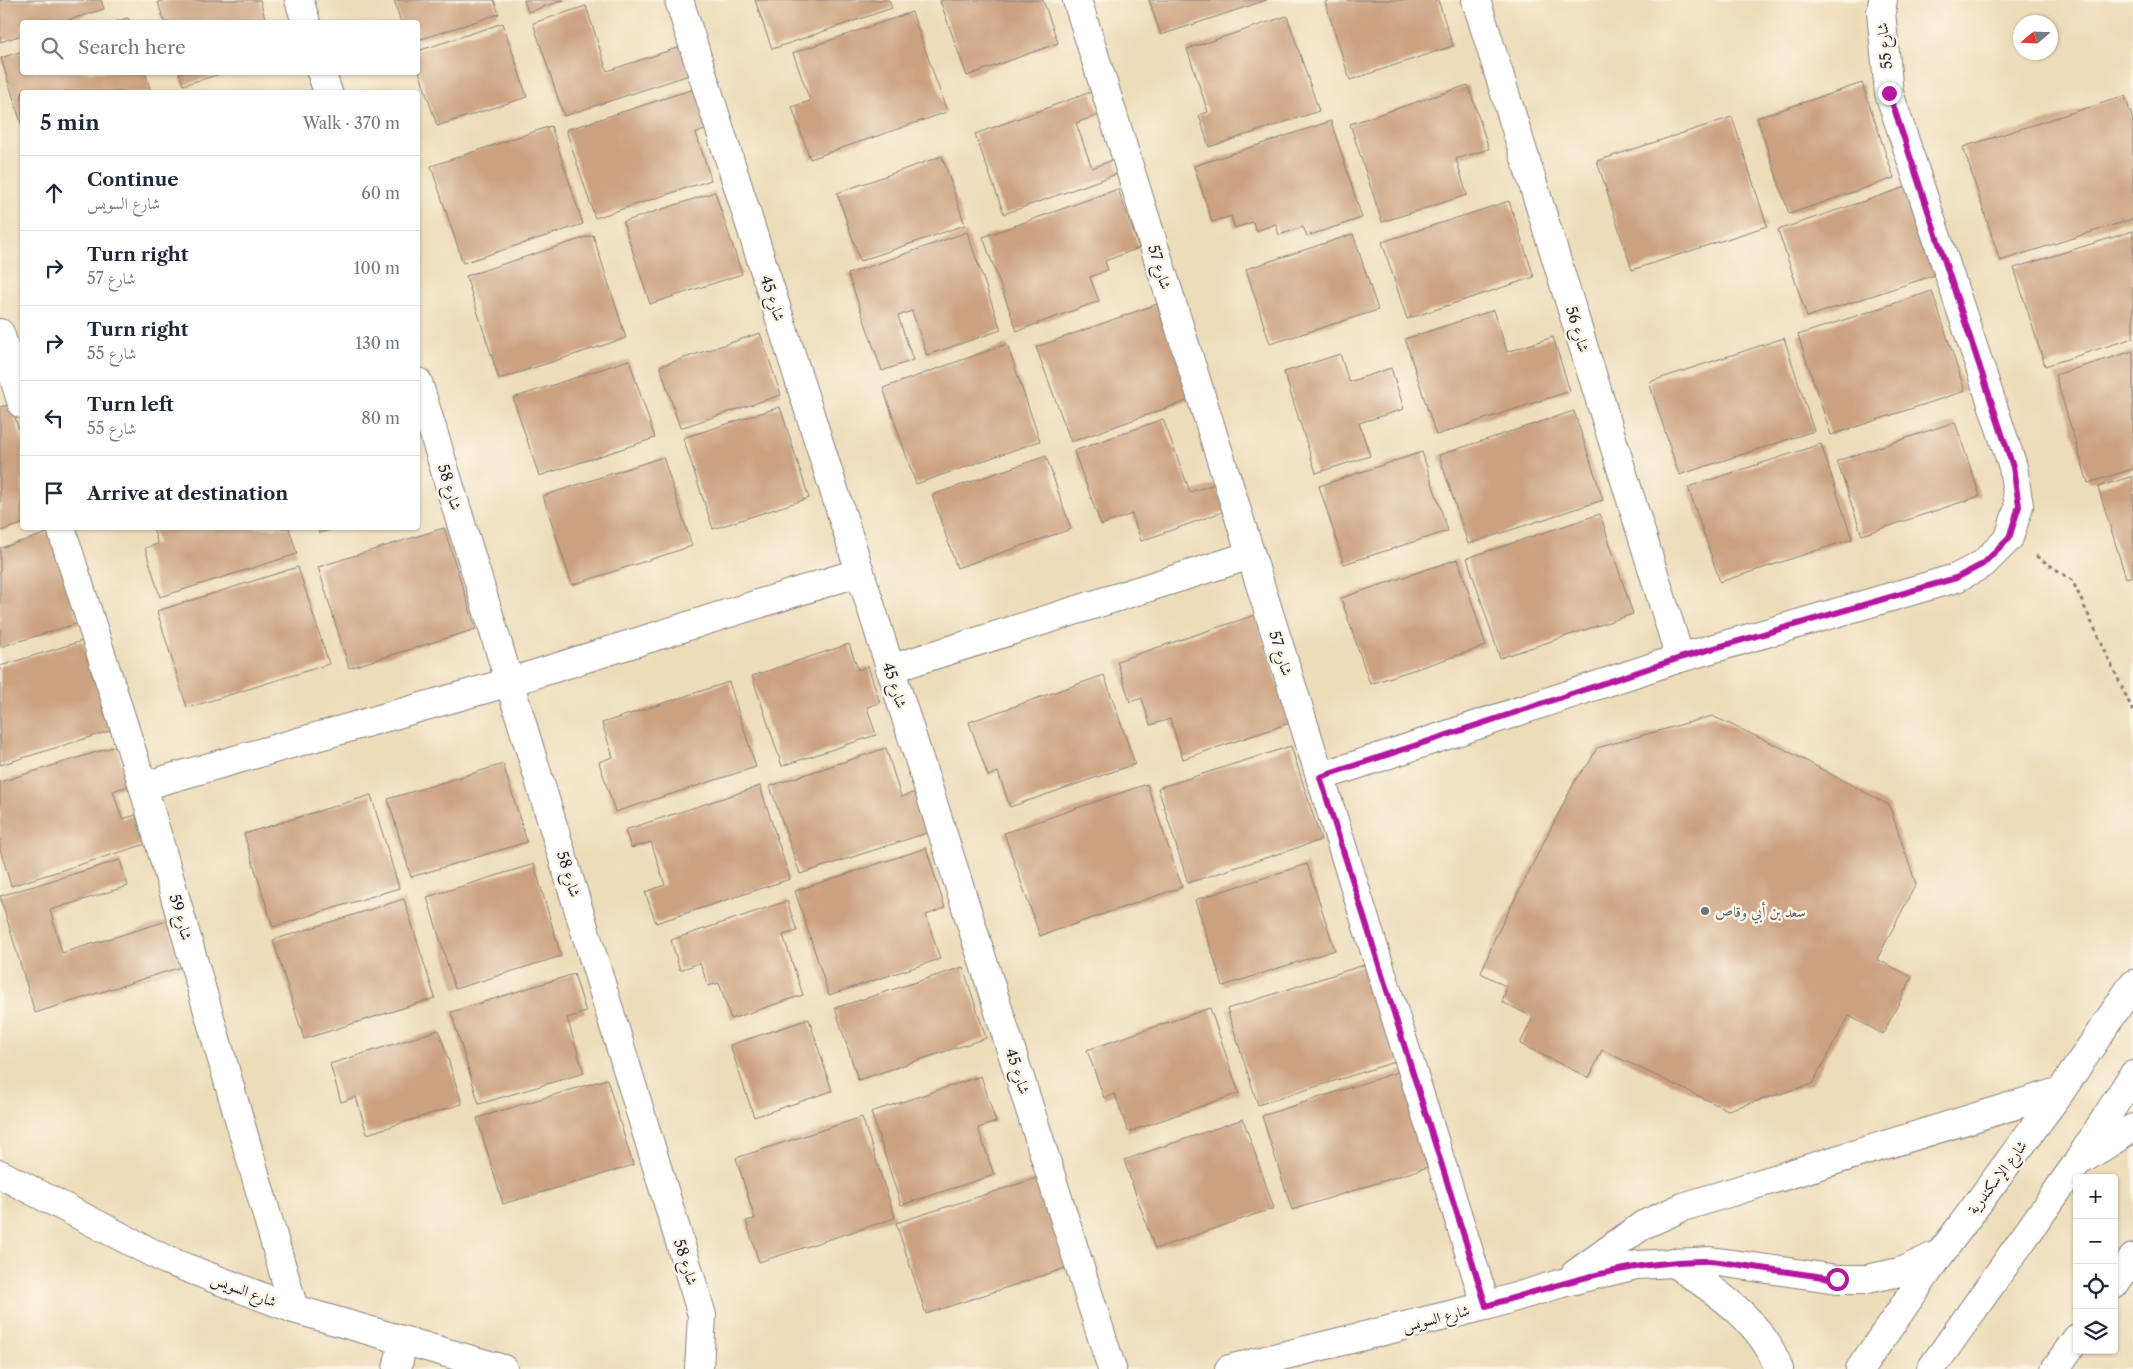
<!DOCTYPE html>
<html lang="en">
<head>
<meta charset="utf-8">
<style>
	:root { --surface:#fff; --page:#f2f2f3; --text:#1f2937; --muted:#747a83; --line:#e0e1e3 }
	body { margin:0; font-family:"Libre Caslon Text",Amiri,serif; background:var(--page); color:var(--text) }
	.controls { position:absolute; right:15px; bottom:15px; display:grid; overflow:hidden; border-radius:5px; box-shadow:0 1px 4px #0004 }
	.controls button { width:45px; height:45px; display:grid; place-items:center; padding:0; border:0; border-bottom:1px solid var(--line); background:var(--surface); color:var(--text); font:25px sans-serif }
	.compass { position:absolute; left:2013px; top:15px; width:45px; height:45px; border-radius:50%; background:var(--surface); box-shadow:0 1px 4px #0004; rotate:251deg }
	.stop { position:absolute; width:15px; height:15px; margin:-11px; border:4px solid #b5179e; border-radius:50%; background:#fff }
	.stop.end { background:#b5179e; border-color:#fff; box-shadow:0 1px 5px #0008 }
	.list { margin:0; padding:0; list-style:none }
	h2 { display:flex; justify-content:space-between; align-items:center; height:65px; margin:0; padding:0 20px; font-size:21px }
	h2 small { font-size:16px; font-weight:400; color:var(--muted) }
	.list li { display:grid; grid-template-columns:32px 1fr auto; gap:15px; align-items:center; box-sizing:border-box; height:75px; padding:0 20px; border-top:1px solid var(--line) }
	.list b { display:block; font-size:19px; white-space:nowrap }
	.list p { margin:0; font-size:16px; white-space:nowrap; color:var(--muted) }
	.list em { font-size:16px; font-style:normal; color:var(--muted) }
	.icon { flex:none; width:28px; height:28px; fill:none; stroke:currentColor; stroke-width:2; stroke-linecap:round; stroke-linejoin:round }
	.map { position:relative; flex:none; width:2133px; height:1369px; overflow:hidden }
	.search { position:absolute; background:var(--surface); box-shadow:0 1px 4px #0004; left:20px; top:20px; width:400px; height:55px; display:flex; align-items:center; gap:12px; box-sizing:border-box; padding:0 18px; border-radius:5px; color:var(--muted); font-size:19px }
	.panel { position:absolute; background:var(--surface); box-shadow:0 1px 4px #0004; left:20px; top:90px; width:400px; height:440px; border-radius:5px }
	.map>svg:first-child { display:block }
	.building { fill:#cba180 }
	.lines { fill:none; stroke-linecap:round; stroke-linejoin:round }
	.minor-casing { stroke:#887f7a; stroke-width:30 }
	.path { stroke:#887f7a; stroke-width:3; stroke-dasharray:4 4; stroke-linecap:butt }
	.minor { stroke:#fff; stroke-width:28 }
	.route { stroke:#b5179e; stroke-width:6 }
	.worship-dot { fill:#6b7280; stroke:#fcf5e5; stroke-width:2 }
	.labels { text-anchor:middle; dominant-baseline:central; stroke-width:5; stroke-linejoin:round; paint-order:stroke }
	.street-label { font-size:15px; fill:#22223b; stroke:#fcf5e5 }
	.worship-label { font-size:15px; fill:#5b616d; stroke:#fcf5e5; text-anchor:start }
</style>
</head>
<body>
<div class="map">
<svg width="2133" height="1369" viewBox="0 0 2133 1369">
	<rect width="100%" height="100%" fill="#fcf5e5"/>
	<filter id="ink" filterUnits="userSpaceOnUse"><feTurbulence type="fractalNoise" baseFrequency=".02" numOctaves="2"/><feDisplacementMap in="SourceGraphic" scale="10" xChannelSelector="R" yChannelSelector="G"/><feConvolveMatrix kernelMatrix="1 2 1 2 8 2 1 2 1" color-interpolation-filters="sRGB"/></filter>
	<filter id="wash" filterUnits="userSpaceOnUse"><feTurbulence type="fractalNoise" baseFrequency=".0096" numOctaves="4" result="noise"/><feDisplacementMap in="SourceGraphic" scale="20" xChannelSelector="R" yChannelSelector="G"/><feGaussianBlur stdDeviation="1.12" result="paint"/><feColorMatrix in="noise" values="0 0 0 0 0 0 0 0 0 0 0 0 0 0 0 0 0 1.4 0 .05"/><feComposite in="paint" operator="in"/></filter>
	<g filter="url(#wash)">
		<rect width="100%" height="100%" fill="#eddcb9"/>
		<g id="blocks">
			<!-- building -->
			<g class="building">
				<polygon points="0,0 101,0 104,9 62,22 22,22 22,35 0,42"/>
				<polygon points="166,0 260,0 266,22 164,22 158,2"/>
				<polygon points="394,0 494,0 499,14 418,40 418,22 401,22"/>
				<polygon points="524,0 564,0 528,12"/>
				<polygon points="755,0 889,0 892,8 772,49"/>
				<polygon points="943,0 1043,0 1058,43 967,76 940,1"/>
				<polygon points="1149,0 1267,0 1161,35"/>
				<polygon points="1331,0 1438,0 1453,46 1350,80 1325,2"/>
				<polygon points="586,6 607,71 686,45 695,73 564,116 533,23"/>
				<polygon points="912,12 947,112 810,159 792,107 810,101 793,53"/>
				<polygon points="1287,16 1319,111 1209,147 1199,115 1208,112 1187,49"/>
				<polygon points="128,18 130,22 115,22"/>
				<polygon points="503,23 527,97 437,126 418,68 418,51"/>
				<polygon points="22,51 22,72 145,72 151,92 22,92 22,126 1,58"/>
				<polygon points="179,72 224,72 224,73 183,85"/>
				<polygon points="1862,83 1894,178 1789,214 1757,118"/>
				<polygon points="1468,85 1489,149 1456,159 1467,195 1382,222 1350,124"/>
				<polygon points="700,87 714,127 696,133 711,180 595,218 566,130"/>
				<polygon points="1091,92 1099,115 1076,123 1092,168 1115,159 1120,173 1004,214 975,134"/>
				<polygon points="2125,96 2133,120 2133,219 2000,261 1963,147"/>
				<polygon points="1732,117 1767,226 1632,270 1597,161"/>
				<polygon points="1331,121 1362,218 1307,236 1303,227 1279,235 1276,224 1256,231 1253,222 1235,228 1231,216 1212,222 1194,166"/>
				<polygon points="551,126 583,224 463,263 431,166"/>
				<polygon points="942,156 965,225 860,261 837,193"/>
				<polygon points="1906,187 1935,275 1807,317 1778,230"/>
				<polygon points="1118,189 1139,248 1105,261 1108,270 1090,277 1099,301 1017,331 983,237"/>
				<polygon points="715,192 742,274 650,304 623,222"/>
				<polygon points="1509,201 1534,277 1407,319 1382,242"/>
				<polygon points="2133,231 2133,338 2045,366 2014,268"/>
				<polygon points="967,232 1001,330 927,355 912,311 898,316 913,360 882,371 848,274"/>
				<polygon points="1353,234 1378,310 1270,344 1246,269"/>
				<polygon points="593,235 626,338 499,379 466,276"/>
				<polygon points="1932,291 1965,391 1831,435 1798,335"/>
				<polygon points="1157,304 1192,399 1071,442 1036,347"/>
				<polygon points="1494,310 1507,352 1553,337 1570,391 1436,435 1405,339"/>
				<polygon points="760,333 781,395 680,428 660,366"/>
				<polygon points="1784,338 1814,431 1679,475 1649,382"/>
				<polygon points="1007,344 1040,441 916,484 883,388"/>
				<polygon points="2133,351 2133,469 2088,483 2055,375"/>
				<polygon points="1340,354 1349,382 1391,368 1404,409 1359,423 1370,456 1316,473 1284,372"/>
				<polygon points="629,360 655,438 539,476 513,398"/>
				<polygon points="11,404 22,441 22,524 0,531 0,407"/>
				<polygon points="780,407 809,498 713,529 683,438"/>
				<polygon points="1574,411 1603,500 1468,544 1439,455"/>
				<polygon points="1163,419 1190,492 1215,484 1225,511 1141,541 1132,514 1101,525 1074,451"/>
				<polygon points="1955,422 1980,496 1862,535 1837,461"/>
				<polygon points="1821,444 1852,539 1720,582 1688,487"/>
				<polygon points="1422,452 1448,531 1344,564 1319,486"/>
				<polygon points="1046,456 1071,529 957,568 932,495"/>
				<polygon points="663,457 692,546 572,585 543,496"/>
				<polygon points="2133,476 2133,576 2126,578 2098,487"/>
				<polygon points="1600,514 1633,614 1500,658 1467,558"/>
				<polygon points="153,528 208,528 209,530 216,528 289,528 297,554 160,597 145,548 158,544"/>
				<polygon points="317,528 336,528 319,533"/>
				<polygon points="444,528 476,629 349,668 318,567"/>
				<polygon points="51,532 79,623 0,647 0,548"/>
				<polygon points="1458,559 1486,646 1370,684 1341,598"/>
				<polygon points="298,567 329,664 187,708 157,611"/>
				<polygon points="1255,615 1290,723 1183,759 1170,719 1150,725 1142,698 1130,702 1117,661"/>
				<polygon points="82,641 110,731 0,765 0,666"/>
				<polygon points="849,644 858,670 868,666 880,703 867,707 876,735 782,766 752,676"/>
				<polygon points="1104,675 1135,764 1010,807 998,772 988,776 969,722"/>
				<polygon points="729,682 756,767 615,812 599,762 613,757 602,723"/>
				<polygon points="1712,716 1782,748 1889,805 1916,884 1877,959 1912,977 1883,1034 1849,1016 1812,1084 1728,1110 1602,1050 1589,1078 1520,1044 1533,1017 1502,1002 1507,987 1481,973 1495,938 1577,777 1589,763 1597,748"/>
				<polygon points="116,746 128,786 113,791 122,819 136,815 146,844 11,886 0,849 0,782"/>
				<polygon points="1291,746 1321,840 1188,883 1158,788"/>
				<polygon points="886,748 901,797 916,792 930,832 800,874 770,786"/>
				<polygon points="503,764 527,842 411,877 388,799"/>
				<polygon points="1147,784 1182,887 1040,936 1004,833"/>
				<polygon points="760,786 790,879 656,923 645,892 665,885 651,842 631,848 625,830"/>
				<polygon points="371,795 399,888 273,927 244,834"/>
				<polygon points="926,848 945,908 926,915 940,959 829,995 795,891"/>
				<polygon points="120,860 128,886 50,910 62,953 167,921 181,967 35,1013 0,896"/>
				<polygon points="534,864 561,956 455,989 427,897"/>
				<polygon points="1307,864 1335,950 1223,986 1195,900"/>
				<polygon points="404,899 435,998 304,1039 273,940"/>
				<polygon points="787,901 797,931 783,935 803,995 731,1019 719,983 708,986 700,963 680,970 671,940"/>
				<polygon points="1373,962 1404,1059 1258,1105 1227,1009"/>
				<polygon points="963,967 986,1038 858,1080 835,1008"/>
				<polygon points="574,974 586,1012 567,1018 584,1073 479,1104 451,1012"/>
				<polygon points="1210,1008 1239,1093 1128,1132 1115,1094 1104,1098 1087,1050"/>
				<polygon points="809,1019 832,1091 754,1117 730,1045"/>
				<polygon points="439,1030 462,1104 367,1134 356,1097 341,1102 330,1064"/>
				<polygon points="1404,1070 1434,1165 1292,1210 1262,1116"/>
				<polygon points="981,1076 996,1122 978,1128 994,1175 901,1205 871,1112"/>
				<polygon points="607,1079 633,1165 503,1204 477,1118"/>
				<polygon points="862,1117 895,1218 759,1262 746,1221 755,1219 736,1158"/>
				<polygon points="1243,1119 1274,1208 1155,1249 1124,1160"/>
				<polygon points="1037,1178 1066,1268 926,1314 896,1223"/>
			</g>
		</g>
	</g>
	<g filter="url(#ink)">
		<use href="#blocks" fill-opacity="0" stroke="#887f7a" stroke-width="1"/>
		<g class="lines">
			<defs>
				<g id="minor">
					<polyline points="299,0 306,22"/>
					<polyline points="679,0 1112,1369"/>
					<polyline points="1077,0 1486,1306"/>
					<polyline points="1476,0 1680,658"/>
					<polyline points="321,72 328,92"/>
					<polyline points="0,333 22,404"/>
					<polyline points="418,382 702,1315 699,1369"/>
					<polyline points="61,528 143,786 294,1309"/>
					<polyline points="890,669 1251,555"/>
					<polyline points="1320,777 1680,658 1956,578 1983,564 2009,538 2019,506 2013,467 1889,93 1881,12 1883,0"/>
					<polyline points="143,786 510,682 860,572"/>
					<polyline points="2083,1159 2133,1128"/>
					<polyline points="0,1174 166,1260 294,1309 503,1369"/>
					<path d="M1672,1262C1715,1291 1761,1319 1779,1369"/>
					<polyline points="1575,1274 1643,1225 1683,1207 2061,1091"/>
					<polyline points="2114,1285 2133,1258"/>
					<polyline points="397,1369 403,1341"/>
					<polyline points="1229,1369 1486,1306 1562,1283 1637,1265 1711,1261 1837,1279 1867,1279 1900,1272 1941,1253"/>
					<polyline points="1860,1369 1941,1253 2061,1091 2133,984"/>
					<polyline points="1931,1369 2077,1163 2133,1075"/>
					<polyline points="2055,1369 2077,1338"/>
				</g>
			</defs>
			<!-- minor casing -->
			<use href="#minor" class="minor-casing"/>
			<!-- path -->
			<polyline class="path" points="2036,556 2072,580 2133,711"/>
			<!-- minor -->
			<use href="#minor" class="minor"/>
		</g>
	</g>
	<g class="lines" filter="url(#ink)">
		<!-- route -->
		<path class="route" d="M1837,1279C1810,1275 1782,1271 1754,1267C1740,1265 1724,1262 1709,1261C1632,1260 1560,1284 1486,1306L1320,777L1680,658L1956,578L1983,564L2009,538L2019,506L2013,467L1889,93"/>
	</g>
	<!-- markers -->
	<circle class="worship-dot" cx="1705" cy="911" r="5"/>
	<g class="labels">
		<!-- street labels -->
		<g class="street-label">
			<text transform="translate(1884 46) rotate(-96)">شارع 55</text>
			<text transform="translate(1160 267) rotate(73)">شارع 57</text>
			<text transform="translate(773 298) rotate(72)">شارع 45</text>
			<text transform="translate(1578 329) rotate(73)">شارع 56</text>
			<text transform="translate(450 487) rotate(73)">شارع 58</text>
			<text transform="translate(1281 653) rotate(73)">شارع 57</text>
			<text transform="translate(895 685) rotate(72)">شارع 45</text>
			<text transform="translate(569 874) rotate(73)">شارع 58</text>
			<text transform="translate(181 917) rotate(74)">شارع 59</text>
			<text transform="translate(1018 1071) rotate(72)">شارع 45</text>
			<text transform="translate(1997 1177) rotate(-53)">شارع الإسكندرية</text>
			<text transform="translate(686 1262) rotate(73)">شارع 58</text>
			<text transform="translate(244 1290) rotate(21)">شارع السويس</text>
			<text transform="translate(1436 1318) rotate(-14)">شارع السويس</text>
		</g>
		<!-- worship labels -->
		<g class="worship-label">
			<text x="1715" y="911">سعد بن أبي وقاص</text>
		</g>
	</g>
</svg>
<div class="controls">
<button>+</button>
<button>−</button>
<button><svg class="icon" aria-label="locate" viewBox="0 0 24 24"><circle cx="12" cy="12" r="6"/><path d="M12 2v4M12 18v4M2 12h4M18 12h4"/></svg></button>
<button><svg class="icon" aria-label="layers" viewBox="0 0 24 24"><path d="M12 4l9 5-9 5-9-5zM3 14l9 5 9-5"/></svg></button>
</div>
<svg class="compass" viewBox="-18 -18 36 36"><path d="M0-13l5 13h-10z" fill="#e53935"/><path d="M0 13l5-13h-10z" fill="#747a83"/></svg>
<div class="stop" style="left:1837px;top:1279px"></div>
<div class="stop end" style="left:1889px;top:93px"></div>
<div class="search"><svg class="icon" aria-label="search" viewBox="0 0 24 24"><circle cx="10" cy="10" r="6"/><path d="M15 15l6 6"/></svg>Search here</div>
<section class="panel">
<h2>5 min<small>Walk · 370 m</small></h2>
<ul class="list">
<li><svg class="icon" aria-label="ahead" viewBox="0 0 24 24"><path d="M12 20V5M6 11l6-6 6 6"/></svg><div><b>Continue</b><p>شارع السويس</p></div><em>60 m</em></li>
<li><svg class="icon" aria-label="right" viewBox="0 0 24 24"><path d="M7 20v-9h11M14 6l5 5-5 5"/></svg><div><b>Turn right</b><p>شارع 57</p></div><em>100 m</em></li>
<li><svg class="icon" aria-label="right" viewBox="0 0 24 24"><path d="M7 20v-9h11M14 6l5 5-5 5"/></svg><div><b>Turn right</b><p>شارع 55</p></div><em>130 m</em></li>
<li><svg class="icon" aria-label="left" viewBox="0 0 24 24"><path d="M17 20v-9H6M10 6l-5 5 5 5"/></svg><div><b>Turn left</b><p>شارع 55</p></div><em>80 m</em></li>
<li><svg class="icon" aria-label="arrive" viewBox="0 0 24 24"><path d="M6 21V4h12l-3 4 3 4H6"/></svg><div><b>Arrive at destination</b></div></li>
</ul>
</section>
</div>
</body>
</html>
